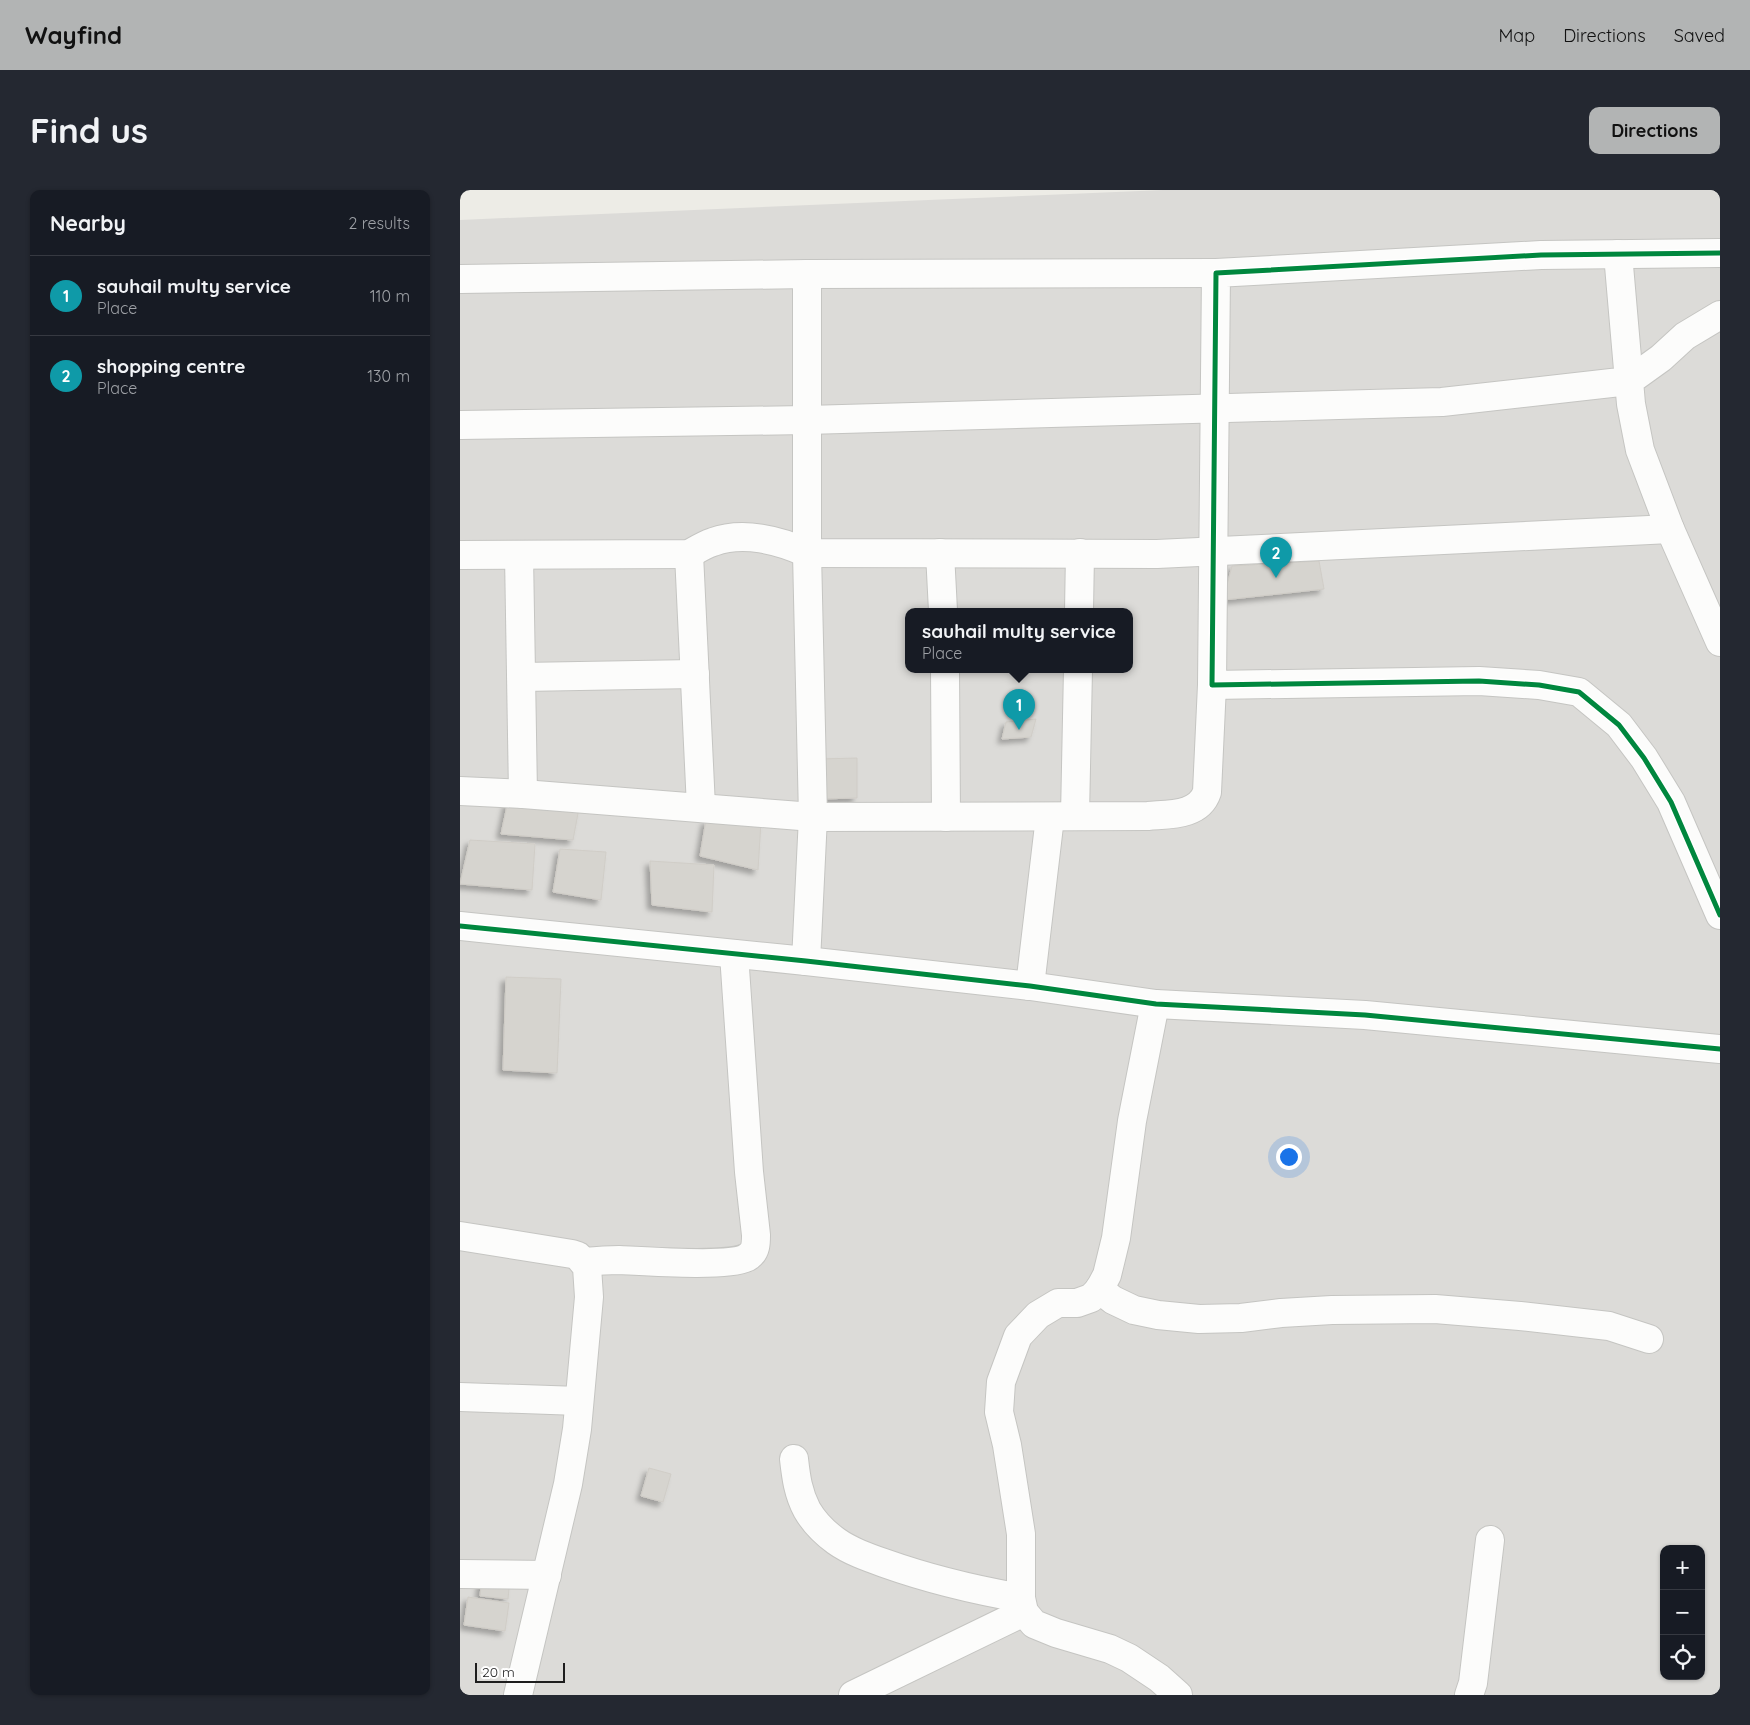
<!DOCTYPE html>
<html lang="en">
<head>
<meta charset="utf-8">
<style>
	:root { --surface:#171b24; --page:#242831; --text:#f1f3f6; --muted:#9ea1a6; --line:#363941; --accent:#b2b4b4 }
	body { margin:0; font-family:Quicksand,sans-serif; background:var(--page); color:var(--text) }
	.controls { position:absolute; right:15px; bottom:15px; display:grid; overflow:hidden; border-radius:10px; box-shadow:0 1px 4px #0004 }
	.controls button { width:45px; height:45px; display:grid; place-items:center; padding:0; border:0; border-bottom:1px solid var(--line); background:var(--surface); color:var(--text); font:25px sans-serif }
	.scale { position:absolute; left:15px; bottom:12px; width:90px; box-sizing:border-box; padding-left:5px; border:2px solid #1e1e1e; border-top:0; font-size:14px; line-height:18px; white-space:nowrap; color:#1e1e1e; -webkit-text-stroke:4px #fff; paint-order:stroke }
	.you { position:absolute; left:828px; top:966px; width:18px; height:18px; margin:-12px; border:4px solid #fff; border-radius:50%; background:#1a73e8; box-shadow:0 0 0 8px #1a73e833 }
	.badge { display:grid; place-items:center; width:32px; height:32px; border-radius:50%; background:var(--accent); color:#fff; font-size:16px; font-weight:700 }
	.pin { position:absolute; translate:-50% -41px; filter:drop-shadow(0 1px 2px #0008) }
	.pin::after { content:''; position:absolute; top:26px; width:18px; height:15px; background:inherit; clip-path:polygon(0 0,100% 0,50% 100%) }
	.popup { position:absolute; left:445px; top:418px; width:228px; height:65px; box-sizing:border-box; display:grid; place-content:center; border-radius:10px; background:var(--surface); filter:drop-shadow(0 1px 4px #0005); font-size:16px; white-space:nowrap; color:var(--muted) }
	.popup b { font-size:19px; color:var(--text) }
	.popup::after { content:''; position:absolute; left:50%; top:100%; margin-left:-10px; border:10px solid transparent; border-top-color:var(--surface) }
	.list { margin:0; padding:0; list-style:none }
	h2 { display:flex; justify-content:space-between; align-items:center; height:65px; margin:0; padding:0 20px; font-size:21px }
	h2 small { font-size:16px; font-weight:400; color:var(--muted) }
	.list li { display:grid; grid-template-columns:32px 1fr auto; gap:15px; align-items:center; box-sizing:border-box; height:80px; padding:0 20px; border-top:1px solid var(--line) }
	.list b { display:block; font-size:19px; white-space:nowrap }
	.list p { margin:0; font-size:16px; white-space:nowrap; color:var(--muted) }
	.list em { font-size:16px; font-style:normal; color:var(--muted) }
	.icon { flex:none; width:28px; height:28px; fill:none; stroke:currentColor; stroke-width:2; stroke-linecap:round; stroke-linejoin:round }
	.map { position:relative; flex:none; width:1260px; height:1505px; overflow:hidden; border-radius:10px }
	header { display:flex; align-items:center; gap:30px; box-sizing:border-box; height:70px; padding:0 25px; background:var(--accent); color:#111 }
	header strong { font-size:24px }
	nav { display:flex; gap:28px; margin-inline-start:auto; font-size:18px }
	.intro { display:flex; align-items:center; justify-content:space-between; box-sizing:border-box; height:120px; padding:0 30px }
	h1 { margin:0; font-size:35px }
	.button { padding:12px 22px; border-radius:10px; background:var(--accent); color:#111; font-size:18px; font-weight:700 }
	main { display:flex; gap:30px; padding:0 30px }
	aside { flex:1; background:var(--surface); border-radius:10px; box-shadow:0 1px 4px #0004 }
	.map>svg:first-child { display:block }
	.residential { fill:#dcdbd8; fill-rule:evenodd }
	.building { fill:#d6d4cf; stroke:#d0cdc7; filter:url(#shadow) }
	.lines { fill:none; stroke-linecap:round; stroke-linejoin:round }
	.minor-casing { stroke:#c5c5c2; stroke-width:30 }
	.minor { stroke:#fcfcfb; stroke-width:28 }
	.cycleway-casing { stroke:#fff; stroke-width:8 }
	.cycleway { stroke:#00873e; stroke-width:5 }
</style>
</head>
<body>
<header>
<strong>Wayfind</strong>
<nav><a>Map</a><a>Directions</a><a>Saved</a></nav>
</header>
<div class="intro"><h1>Find us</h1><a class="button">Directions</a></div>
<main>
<aside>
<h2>Nearby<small>2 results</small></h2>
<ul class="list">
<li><span class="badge" style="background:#0f9aa8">1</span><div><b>sauhail multy service</b><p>Place</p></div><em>110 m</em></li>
<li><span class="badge" style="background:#0f9aa8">2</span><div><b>shopping centre</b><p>Place</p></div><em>130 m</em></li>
</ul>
</aside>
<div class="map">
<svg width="1260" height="1505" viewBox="0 0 1260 1505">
	<defs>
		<filter id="shadow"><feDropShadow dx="-4.5" dy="4.5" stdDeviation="2.5" flood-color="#0004"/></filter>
	</defs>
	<rect width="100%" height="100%" fill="#edece6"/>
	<!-- residential -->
	<path class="residential" d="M703,0H1260V1505H0V30ZM449,421H669V479H449ZM1204,1359H1241V1486H1204Z"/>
	<!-- building -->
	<g class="building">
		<polygon points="859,371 864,399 763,410 772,376"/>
		<polygon points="576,529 571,547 542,549 546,532"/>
		<polygon points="397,568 397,608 360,609 358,569"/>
		<polygon points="48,611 119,618 113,650 41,644"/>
		<polygon points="246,630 301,632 298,680 240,666"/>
		<polygon points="10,650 75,654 72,700 0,694"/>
		<polygon points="100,659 146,662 141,710 93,702"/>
		<polygon points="190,671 254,675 252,722 192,715"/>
		<polygon points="46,787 101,789 97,883 43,880"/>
		<polygon points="189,1278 211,1284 203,1312 181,1306"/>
		<polygon points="22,1386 50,1389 48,1409 20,1406"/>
		<polygon points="8,1407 49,1413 45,1441 4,1435"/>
	</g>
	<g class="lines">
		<defs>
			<g id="minor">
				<polyline points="1260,63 1081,65 756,83 752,495 1019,491 1079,495 1119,502 1159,535 1184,568 1211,612 1260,725"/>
				<polyline points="0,89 347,84 756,83"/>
				<polyline points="1260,125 1225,146 1201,168 1169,191 1171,214 1180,260 1210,339 1260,452"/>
				<polyline points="0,235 347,230 982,212 1169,191 1158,64"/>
				<polyline points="480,363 483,421"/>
				<polyline points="229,364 241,617"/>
				<path d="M0,365L229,364C236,360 244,355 253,352C283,341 319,350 347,363L697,364L1210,339"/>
				<polyline points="59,365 63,604"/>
				<polyline points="619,421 620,363"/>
				<polyline points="485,479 486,627"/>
				<polyline points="62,487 235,484"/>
				<path d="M0,601L63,604L353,627L688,626C709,624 739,626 747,602L752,495"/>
				<polyline points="615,626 618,479"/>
				<polyline points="0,736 346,771 570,796 696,814 905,825 1260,859"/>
				<polyline points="346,771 353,627 347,363 347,84"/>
				<polyline points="570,796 590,627"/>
				<polyline points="695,814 672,931 656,1048 647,1085 639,1100 631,1108 617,1113 598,1113 578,1125 558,1146 541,1192 539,1222 547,1255 561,1344 561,1408 564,1422 574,1434 596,1443 650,1459 669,1468 699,1488 718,1505"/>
				<polyline points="0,1046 112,1064 118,1066 127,1077 129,1107 117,1239 108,1294 58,1505"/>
				<path d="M124,1072C135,1071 147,1070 159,1070C181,1071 275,1078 289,1066C296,1061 296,1053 296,1045L289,982L274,764"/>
				<polyline points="639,1099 653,1110 674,1120 698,1125 739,1129 781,1128 821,1123 872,1120 975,1119 1060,1126 1149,1136 1189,1149"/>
				<polyline points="0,1207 119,1211"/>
				<path d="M334,1269C336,1287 338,1303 347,1320C354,1332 365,1343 376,1351C390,1361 407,1367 424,1373C469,1389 515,1400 561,1408"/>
				<polyline points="0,1384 87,1385"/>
				<polyline points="393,1505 564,1422"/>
				<polyline points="1009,1505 1013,1493 1030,1350"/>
			</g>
		</defs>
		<!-- minor casing -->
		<use href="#minor" class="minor-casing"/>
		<!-- minor -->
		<use href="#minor" class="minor"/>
		<defs>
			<g id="cycleway">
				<polyline points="1260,63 1081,65 756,83 752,495 1019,491 1079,495 1119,502 1159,535 1184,568 1211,612 1260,725"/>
				<polyline points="0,736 346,771 570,796 696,814 905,825 1260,859"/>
			</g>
		</defs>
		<!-- cycleway casing -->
		<use href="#cycleway" class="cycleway-casing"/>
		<!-- cycleway -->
		<use href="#cycleway" class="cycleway"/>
	</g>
</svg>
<div class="controls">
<button>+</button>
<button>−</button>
<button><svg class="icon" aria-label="locate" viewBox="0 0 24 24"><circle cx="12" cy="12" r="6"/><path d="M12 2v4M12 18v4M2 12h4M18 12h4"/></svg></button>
</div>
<div class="scale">20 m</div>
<div class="you"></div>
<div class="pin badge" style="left:559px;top:540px;background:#0f9aa8">1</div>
<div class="popup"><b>sauhail multy service</b>Place</div>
<div class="pin badge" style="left:816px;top:388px;background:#0f9aa8">2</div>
</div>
</main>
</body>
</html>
